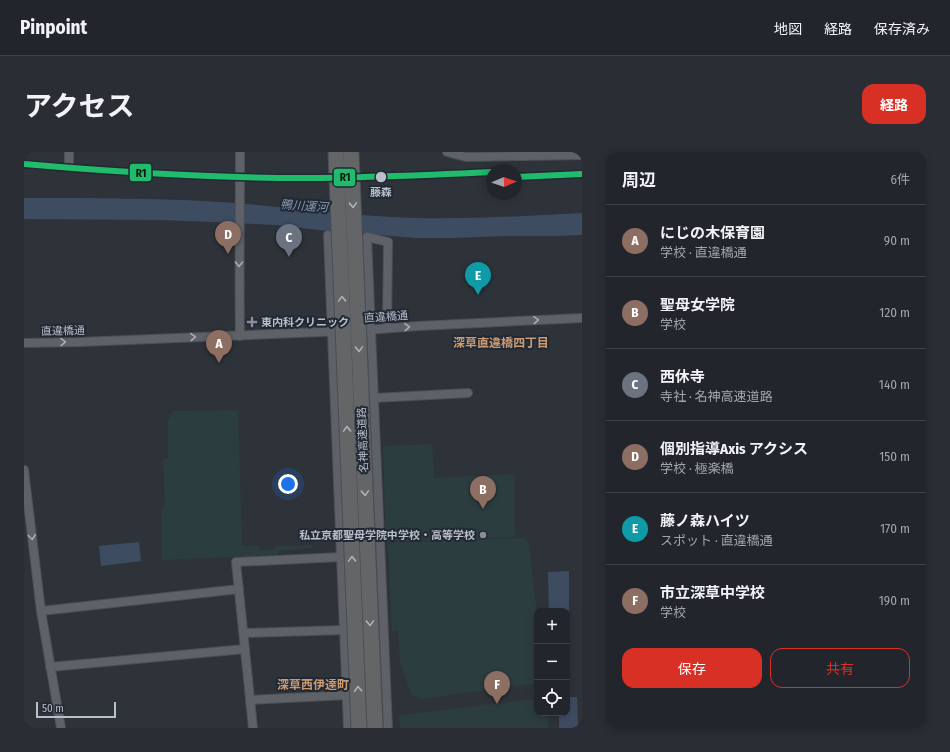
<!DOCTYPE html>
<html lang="ja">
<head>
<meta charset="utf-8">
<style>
	:root { --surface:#22262c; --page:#2a2e34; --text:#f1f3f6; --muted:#a2a5a9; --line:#3f4348; --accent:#d93025 }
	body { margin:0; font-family:"Fira Sans Condensed","Noto Sans JP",sans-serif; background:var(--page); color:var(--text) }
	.controls { position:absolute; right:12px; bottom:12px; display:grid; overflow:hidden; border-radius:8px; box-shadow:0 2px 10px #0003 }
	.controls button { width:36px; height:36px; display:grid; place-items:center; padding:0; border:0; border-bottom:1px solid var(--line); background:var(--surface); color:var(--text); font:20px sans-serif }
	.compass { position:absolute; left:462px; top:12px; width:36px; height:36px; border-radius:50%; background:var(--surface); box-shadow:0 2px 10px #0003; rotate:88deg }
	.scale { position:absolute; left:12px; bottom:10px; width:80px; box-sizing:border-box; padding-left:4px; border:2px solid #b9bfc9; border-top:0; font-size:11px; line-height:14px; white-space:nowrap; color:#b9bfc9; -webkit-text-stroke:3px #212934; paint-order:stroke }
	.you { position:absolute; left:264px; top:332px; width:14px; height:14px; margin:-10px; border:3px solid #fff; border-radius:50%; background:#1a73e8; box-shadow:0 0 0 6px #1a73e833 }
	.badge { display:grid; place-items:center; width:26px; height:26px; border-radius:50%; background:var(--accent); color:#fff; font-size:13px; font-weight:700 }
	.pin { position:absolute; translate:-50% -33px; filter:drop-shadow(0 1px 2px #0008) }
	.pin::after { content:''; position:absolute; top:21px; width:14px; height:12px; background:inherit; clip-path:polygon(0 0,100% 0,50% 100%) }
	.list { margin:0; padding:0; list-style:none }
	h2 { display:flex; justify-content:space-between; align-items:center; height:52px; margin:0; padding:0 16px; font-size:17px }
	h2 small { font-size:13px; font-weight:400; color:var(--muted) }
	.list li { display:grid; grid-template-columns:26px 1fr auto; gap:12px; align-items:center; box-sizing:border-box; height:72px; padding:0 16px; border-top:1px solid var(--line) }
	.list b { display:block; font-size:15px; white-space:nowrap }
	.list p { margin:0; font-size:13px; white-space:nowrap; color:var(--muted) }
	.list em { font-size:13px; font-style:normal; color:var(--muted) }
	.actions { display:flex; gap:8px; padding:12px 16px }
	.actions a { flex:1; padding:9px 0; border:1px solid var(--accent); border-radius:12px; text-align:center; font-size:14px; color:var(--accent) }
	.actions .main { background:var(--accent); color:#fff }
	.icon { flex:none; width:22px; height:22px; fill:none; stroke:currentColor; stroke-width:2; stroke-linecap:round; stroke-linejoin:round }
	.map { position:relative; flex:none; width:558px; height:576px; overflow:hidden; border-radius:12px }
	header { display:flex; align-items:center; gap:24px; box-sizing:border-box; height:56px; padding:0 20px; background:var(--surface); border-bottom:1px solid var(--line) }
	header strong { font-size:19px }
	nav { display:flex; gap:22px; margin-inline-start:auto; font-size:14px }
	.intro { display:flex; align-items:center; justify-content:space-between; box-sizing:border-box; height:96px; padding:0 24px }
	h1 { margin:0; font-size:28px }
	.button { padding:10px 18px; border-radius:12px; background:var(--accent); color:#fff; font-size:14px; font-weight:700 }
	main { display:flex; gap:24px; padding:0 24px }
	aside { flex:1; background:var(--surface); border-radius:12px; box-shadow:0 2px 10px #0003 }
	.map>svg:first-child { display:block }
	.green { fill:#2c3d40 }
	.water { fill:#3e4c62 }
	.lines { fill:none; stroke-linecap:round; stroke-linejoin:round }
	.minor-casing { stroke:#4c4f54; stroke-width:10 }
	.minor { stroke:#5e6168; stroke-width:8 }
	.motorway-bridge-casing { stroke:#4a4f55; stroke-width:17; stroke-linecap:butt }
	.motorway-bridge { stroke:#636567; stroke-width:15 }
	.rail-1-casing { stroke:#212934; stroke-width:9 }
	.rail-1 { stroke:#20bc6c; stroke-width:6 }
	.oneway { stroke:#acb2ba }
	.oneway2 { stroke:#a7acb6 }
	.stop-dot { fill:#b9bfc9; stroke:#212934; stroke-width:1.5 }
	.poi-dot { fill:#888e97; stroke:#212934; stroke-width:1.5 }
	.labels { text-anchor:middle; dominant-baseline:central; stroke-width:4; stroke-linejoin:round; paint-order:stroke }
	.stop-label { font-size:11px; font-weight:bold; fill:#b9bfc9; stroke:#212934 }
	.street-label { font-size:11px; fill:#b9bfc9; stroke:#212934 }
	.poi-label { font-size:11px; font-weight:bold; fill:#b9bfc9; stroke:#212934; text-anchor:start }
	.water-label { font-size:12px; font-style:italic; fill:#8495ae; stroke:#212934 }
	.neighbourhood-label { font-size:12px; font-weight:bold; fill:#cc9a72; stroke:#212934 }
	.line-badge { stroke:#212934; stroke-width:1.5 }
	.pale-badge-label { font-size:11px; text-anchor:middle; font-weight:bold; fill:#111 }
</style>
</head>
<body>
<header>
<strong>Pinpoint</strong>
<nav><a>地図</a><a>経路</a><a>保存済み</a></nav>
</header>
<div class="intro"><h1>アクセス</h1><a class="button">経路</a></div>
<main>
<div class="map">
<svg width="558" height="576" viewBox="0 0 558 576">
	<rect width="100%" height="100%" fill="#2e333a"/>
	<!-- green -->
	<g class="green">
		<polygon points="214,258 218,394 235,394 236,399 251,397 252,394 288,393 288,396 254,399 254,403 138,408 137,358 141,352 139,307 144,306 144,268 149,259"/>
		<polygon points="408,292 410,326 490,322 491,385 362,390 359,294"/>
		<polygon points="502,386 505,393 513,462 513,531 397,547 387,542 376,510 374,478 368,479 364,391"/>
		<polygon points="513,547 513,561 524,561 524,576 376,576 375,563"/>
	</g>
	<!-- water -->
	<g class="water">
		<path d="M0,46C71,46 141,46 211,51C272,56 332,64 392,66C447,67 503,64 558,61V83L530,84H481L429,86H392L304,79L251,73L189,70L136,68L0,67Z"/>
		<polygon points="115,390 117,409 77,414 75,394"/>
		<polygon points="545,419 545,460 525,459 524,420"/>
		<polygon points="543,545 553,545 554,576 535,576 535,561 543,561"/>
	</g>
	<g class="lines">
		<defs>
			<g id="minor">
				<polyline points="45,0 45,11"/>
				<polyline points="423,0 442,5 558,3"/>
				<polyline points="304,83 324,576"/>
				<polyline points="363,176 364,90 343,85 364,576"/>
				<polyline points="343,178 394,174 558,166"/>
				<path d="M216,184C215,122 216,61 216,0"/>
				<polyline points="0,191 56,190 321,179"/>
				<polyline points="350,246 444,241"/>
				<polyline points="0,318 17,459 37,576"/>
				<polyline points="17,459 215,437"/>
				<polyline points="220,481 320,478"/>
				<polyline points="26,515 221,497"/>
				<polyline points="226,548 323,543"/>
				<polyline points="229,576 212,410 317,405"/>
			</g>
		</defs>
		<!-- minor casing -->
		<use href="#minor" class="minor-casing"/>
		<!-- minor -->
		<use href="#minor" class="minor"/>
		<defs>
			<g id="motorway-bridge">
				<polyline points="312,0 335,576"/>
				<polyline points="327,0 351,576"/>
			</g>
		</defs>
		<!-- motorway-bridge casing -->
		<use href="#motorway-bridge" class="motorway-bridge-casing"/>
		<!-- motorway-bridge -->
		<use href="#motorway-bridge" class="motorway-bridge"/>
		<defs>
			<g id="rail-1">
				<path d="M0,12C92,20 185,26 278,26C341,26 405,23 468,20"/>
				<polyline points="492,25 558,22"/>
			</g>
		</defs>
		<!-- rail-1 casing -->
		<use href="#rail-1" class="rail-1-casing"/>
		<!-- rail-1 -->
		<use href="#rail-1" class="rail-1"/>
	</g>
	<!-- one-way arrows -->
	<defs><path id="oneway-chevron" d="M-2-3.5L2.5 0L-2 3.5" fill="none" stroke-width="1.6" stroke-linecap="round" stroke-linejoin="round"/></defs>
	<g class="oneway">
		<use href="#oneway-chevron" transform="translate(329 53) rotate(88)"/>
		<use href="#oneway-chevron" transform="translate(318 147) rotate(-92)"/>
		<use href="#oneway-chevron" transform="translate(335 197) rotate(88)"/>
		<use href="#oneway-chevron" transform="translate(323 277) rotate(-92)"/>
		<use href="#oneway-chevron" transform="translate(341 341) rotate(88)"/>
		<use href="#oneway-chevron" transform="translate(328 407) rotate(-92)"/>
		<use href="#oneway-chevron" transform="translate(346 471) rotate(88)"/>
		<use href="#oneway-chevron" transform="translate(334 537) rotate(-93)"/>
	</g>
	<g class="oneway2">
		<use href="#oneway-chevron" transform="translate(215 112) rotate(91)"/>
		<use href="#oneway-chevron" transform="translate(512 168) rotate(-3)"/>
		<use href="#oneway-chevron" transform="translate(383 175) rotate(-4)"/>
		<use href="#oneway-chevron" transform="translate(169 185) rotate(-2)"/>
		<use href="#oneway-chevron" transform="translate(39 190) rotate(-1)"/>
		<use href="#oneway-chevron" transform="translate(8 385) rotate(83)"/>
	</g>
	<!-- markers -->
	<circle class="stop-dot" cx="357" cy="25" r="6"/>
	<g class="poi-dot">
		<path d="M226 164h4v4h4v4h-4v4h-4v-4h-4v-4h4z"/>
		<circle cx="459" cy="383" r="4"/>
	</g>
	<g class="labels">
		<!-- stop labels -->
		<g class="stop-label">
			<text x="357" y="40">藤森</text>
		</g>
		<!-- street labels -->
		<g class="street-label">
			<text transform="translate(362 165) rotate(-4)">直違橋通</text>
			<text transform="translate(39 179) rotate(-1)">直違橋通</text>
			<text transform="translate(339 288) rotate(-92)">名神高速道路</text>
		</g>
		<!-- poi labels -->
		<g class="poi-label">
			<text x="237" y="170">東内科クリニック</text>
			<text x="451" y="383" text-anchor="end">私立京都聖母学院中学校・高等学校</text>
		</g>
		<!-- water labels -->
		<g class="water-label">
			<text transform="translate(280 54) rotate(4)">鴨川運河</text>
		</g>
		<!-- neighbourhood labels -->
		<g class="neighbourhood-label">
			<text x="477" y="191">深草直違橋四丁目</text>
			<text x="289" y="533">深草西伊達町</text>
		</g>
	</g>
	<g class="line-badge">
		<rect x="105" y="11" width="23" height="19" rx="4" fill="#20bc6c"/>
		<rect x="309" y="16" width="23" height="19" rx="4" fill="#20bc6c"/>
	</g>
	<g class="pale-badge-label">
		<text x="117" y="25">R1</text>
		<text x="321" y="29">R1</text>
	</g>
</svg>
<div class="controls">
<button>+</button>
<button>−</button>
<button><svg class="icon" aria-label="locate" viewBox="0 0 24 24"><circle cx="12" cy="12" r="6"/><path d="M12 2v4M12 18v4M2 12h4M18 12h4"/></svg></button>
</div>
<svg class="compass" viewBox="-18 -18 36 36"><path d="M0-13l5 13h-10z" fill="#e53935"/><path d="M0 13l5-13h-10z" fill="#a2a5a9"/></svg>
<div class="scale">50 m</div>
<div class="you"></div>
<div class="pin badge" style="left:195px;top:211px;background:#8d6e63">A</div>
<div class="pin badge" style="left:459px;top:357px;background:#8d6e63">B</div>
<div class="pin badge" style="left:265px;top:105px;background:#6b7280">C</div>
<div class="pin badge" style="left:204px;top:102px;background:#8d6e63">D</div>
<div class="pin badge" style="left:454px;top:143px;background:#0f9aa8">E</div>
<div class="pin badge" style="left:473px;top:552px;background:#8d6e63">F</div>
</div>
<aside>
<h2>周辺<small>6件</small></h2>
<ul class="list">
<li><span class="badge" style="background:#8d6e63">A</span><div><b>にじの木保育園</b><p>学校 · 直違橋通</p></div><em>90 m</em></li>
<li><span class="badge" style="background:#8d6e63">B</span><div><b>聖母女学院</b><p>学校</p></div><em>120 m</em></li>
<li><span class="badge" style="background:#6b7280">C</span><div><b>西休寺</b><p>寺社 · 名神高速道路</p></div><em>140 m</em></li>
<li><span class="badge" style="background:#8d6e63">D</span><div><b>個別指導Axis アクシス</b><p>学校 · 極楽橋</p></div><em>150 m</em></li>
<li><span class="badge" style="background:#0f9aa8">E</span><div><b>藤ノ森ハイツ</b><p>スポット · 直違橋通</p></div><em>170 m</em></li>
<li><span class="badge" style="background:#8d6e63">F</span><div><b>市立深草中学校</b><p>学校</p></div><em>190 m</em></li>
</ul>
<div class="actions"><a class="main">保存</a><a>共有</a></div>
</aside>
</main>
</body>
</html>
